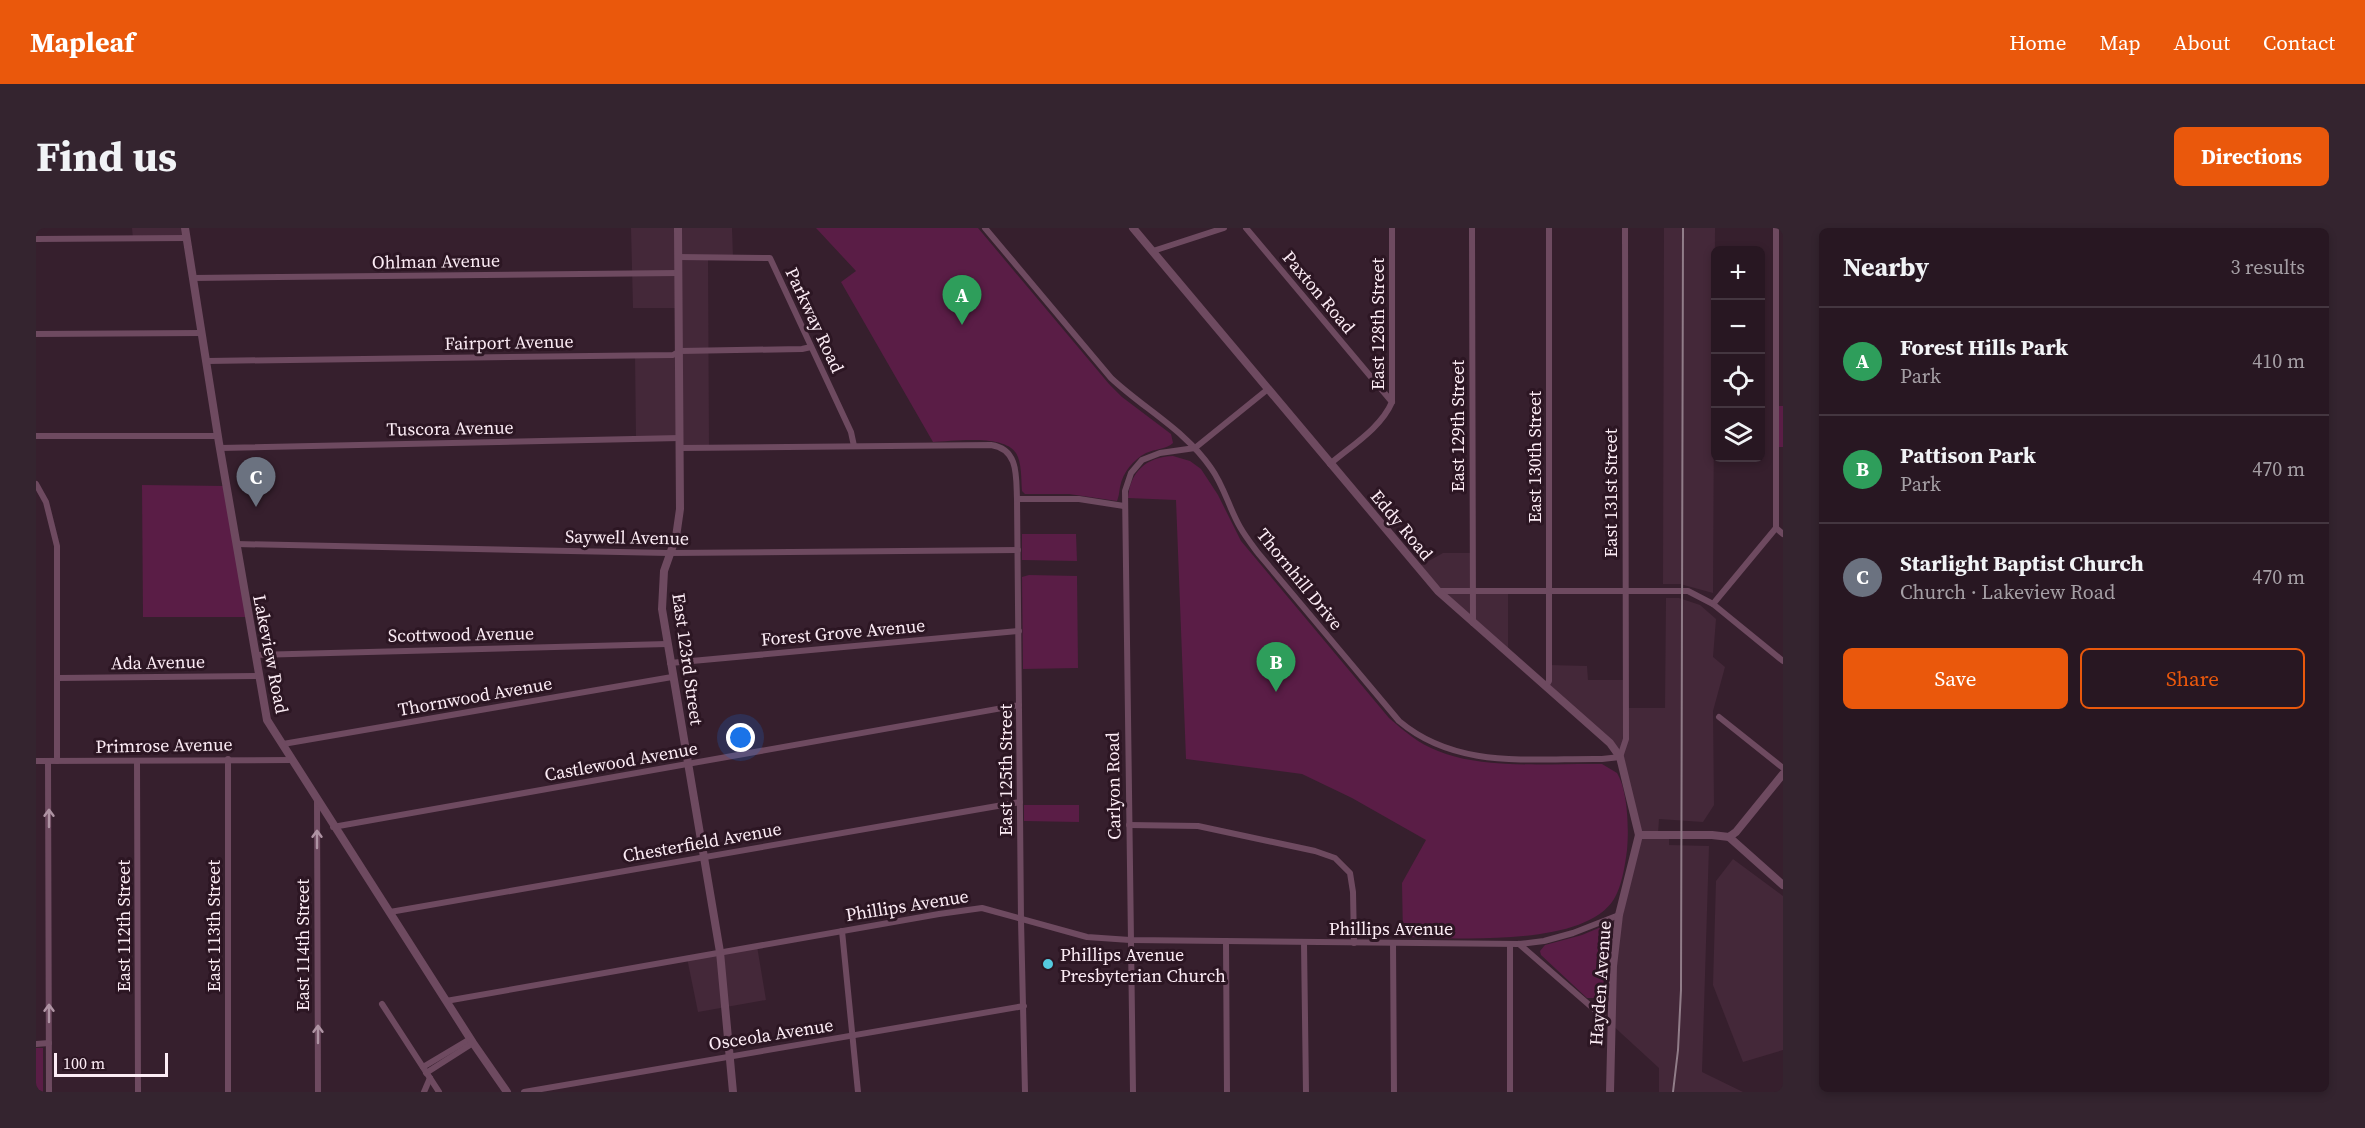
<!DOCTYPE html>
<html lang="en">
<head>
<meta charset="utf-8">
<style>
	:root { --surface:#281722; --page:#34242f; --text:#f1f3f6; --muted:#a59fa5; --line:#443640; --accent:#ea580c }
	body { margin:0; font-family:"Source Serif 4",serif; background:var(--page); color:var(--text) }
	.controls { position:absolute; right:18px; top:18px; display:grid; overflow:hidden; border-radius:9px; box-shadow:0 3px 9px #0003 }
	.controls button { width:54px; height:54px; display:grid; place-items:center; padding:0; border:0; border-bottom:2px solid var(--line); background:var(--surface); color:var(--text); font:30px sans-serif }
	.scale { position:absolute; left:18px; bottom:15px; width:114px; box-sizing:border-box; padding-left:6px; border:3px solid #fcecf5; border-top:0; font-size:16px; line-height:21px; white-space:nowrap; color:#fcecf5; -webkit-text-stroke:4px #2c1623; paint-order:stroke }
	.you { position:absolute; left:705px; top:510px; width:21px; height:21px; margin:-15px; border:4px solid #fff; border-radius:50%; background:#1a73e8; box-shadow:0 0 0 9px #1a73e833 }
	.badge { display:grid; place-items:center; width:39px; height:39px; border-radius:50%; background:var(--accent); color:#fff; font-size:20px; font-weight:700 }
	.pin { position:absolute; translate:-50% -50px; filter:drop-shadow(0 2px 3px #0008) }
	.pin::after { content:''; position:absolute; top:32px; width:21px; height:18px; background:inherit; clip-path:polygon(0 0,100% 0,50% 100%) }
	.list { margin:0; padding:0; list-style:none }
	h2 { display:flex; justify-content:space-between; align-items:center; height:78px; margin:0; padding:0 24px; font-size:26px }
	h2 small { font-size:20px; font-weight:400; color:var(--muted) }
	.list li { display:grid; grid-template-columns:39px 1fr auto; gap:18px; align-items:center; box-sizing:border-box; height:108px; padding:0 24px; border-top:2px solid var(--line) }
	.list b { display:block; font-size:22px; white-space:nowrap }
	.list p { margin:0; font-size:20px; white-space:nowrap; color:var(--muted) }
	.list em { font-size:20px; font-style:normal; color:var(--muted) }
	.actions { display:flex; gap:12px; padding:18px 24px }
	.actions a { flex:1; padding:14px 0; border:2px solid var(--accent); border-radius:9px; text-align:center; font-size:21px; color:var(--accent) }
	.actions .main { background:var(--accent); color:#fff }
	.icon { flex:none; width:33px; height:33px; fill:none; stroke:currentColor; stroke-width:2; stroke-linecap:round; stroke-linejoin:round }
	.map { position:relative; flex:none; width:1747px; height:864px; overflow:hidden; border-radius:9px }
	header { display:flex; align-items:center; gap:36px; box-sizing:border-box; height:84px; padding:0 30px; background:var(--accent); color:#fff }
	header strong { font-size:28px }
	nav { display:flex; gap:33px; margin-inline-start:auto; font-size:21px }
	.intro { display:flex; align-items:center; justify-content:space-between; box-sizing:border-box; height:144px; padding:0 36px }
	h1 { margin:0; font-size:42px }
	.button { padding:15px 27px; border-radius:9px; background:var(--accent); color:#fff; font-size:21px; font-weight:700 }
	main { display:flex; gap:36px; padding:0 36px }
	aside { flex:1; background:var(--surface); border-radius:9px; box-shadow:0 3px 9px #0003 }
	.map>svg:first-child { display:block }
	.built { fill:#442839 }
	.green { fill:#5a1d46 }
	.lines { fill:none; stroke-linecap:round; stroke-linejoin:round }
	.minor { stroke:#6e4a60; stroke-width:6 }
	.tertiary { stroke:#6e4a60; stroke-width:8 }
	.rail { stroke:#917d89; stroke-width:2 }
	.oneway { stroke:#ae93a3 }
	.poi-dot { fill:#55cadf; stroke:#2c1623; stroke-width:2 }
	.labels { text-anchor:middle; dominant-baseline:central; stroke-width:6; stroke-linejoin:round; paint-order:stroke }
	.street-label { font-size:18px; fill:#fcecf5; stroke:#2c1623 }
	.poi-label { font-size:18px; fill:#fcecf5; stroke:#2c1623; text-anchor:start }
</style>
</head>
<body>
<header>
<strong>Mapleaf</strong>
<nav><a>Home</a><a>Map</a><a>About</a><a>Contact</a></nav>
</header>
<div class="intro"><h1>Find us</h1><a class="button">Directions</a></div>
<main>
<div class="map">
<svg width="1747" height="864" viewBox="0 0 1747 864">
	<rect width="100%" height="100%" fill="#361f2d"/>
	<!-- built -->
	<g class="built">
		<polygon points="96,0 149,0 150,10 97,11"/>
		<polygon points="595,0 696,0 697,29 672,29 673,219 644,220 644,210 600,211 599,127 644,124 643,80 597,80"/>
		<polygon points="1628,0 1679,0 1677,365 1644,356 1627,356"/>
		<polygon points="1407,325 1436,325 1437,363 1472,363 1472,425 1382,339"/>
		<polygon points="1630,370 1643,370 1664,377 1680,391 1677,429 1689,439 1677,483 1678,577 1667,594 1623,591 1622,606 1633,607 1633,617 1673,618 1666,844 1707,864 1623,864 1623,840 1574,795 1577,738 1603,606 1584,529 1512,455 1513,437 1551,438 1552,452 1590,452 1590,480 1629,480"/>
		<polygon points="1697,631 1747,668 1747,822 1707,834 1677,757 1680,653"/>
		<polygon points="721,718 730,772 662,784 651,730"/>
	</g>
	<!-- green -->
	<g class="green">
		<path d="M780,0H942L1073,156L1086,169L1135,206L1137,215C1131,221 1119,221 1110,225C1097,232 1087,244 1084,259C1083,265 1083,268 1081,273L1033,266H989L986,263C985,251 986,235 980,225C968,206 918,213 897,214L805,54L820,43Z"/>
		<rect x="1740" y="178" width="7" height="41"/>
		<path d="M1137,228L1154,233L1165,241L1182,267L1205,313L1353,490C1368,503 1383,516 1402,523C1448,542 1516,535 1566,536L1581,545C1592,563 1593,601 1591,622C1589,637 1586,658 1578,671C1548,720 1418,710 1367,709L1366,655L1390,612L1316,570L1266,546L1150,531L1140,272L1092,270C1094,244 1110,229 1137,228Z"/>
		<polygon points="106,257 190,258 213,389 107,389"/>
		<polygon points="986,306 1040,306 1041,333 986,332"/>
		<polygon points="993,347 1041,348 1042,440 987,441 986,349"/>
		<polygon points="988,577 1043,577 1043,594 988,593"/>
		<polygon points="1565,699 1570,700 1572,705 1567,765 1560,770 1551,770 1505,727 1504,723 1509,717 1546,707"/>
		<rect x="0" y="820" width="7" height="44"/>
	</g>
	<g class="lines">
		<!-- minor -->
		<g class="minor">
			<path d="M949,0L1075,150C1108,181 1149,202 1175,240C1188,258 1193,280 1204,299C1209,308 1216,317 1222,325L1363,493C1421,542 1495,530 1566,531L1584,529L1590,511L1589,0"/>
			<polyline points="1210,0 1356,174"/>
			<polyline points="1436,0 1437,395"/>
			<polyline points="0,11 150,10"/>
			<polyline points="1117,23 1188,0"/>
			<polyline points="642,29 734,30 815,204 818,218"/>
			<polyline points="157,50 643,45"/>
			<polyline points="0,106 166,105"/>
			<polyline points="171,133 637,127 644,123 766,121 775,119"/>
			<polyline points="0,208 182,208"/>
			<polyline points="184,220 644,210"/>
			<path d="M644,220L955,217C983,221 980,249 981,271L985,692L989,864"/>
			<path d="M1294,236C1315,218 1345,200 1356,174V0"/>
			<polyline points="0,256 10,274 21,318 21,533"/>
			<polyline points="981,271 1043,271 1088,278"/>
			<polyline points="1740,300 1747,306"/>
			<polyline points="200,316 633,325 982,322"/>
			<polyline points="1402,363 1652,363 1677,376 1747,433"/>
			<polyline points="1677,376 1740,300 1740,0"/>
			<polyline points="219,427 631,416"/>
			<polyline points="634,435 983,403"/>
			<polyline points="22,450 223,448"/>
			<polyline points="1510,458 1513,453 1513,0"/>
			<polyline points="1683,489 1747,540"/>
			<polyline points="247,516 636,449"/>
			<polyline points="192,531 192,864"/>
			<polyline points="0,533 256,532"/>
			<polyline points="12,533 13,864"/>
			<polyline points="101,533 102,864"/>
			<polyline points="281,571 282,864"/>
			<polyline points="1093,597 1162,598 1279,623 1299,630 1314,645 1317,664 1318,715"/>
			<polyline points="297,599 983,477"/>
			<polyline points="354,684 984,574"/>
			<polyline points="806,703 822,864"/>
			<polyline points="1190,715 1191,864"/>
			<polyline points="1268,715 1270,864"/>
			<polyline points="1357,715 1358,864"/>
			<polyline points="1483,716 1574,795"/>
			<polyline points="1474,717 1474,864"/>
			<polyline points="410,773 903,686 946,680 1051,709 1094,712 1483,716 1508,713 1537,705 1583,687"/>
			<polyline points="346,776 403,864"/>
			<polyline points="0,816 13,815"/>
			<polyline points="387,839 434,811"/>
			<polyline points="390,845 437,815"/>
			<polyline points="388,864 394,850"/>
			<polyline points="488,864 988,778"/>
			<polyline points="1097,864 1089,263 1095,245 1106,232 1124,225 1159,220 1232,161"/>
		</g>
		<!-- tertiary -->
		<g class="tertiary">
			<polyline points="149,0 183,215 231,492 437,815 471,864"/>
			<polyline points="642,0 644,281 640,309 628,343 626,381 684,724 697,864"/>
			<polyline points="1097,0 1402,363 1574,515 1584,529 1603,607"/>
			<polyline points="1693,609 1747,657"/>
			<polyline points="1574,864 1577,738 1583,687 1603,607 1676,607 1693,609 1700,604 1747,546"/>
		</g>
		<!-- rail -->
		<polyline class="rail" points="1637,864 1642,822 1645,762 1647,0"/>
	</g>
	<!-- one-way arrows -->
	<defs><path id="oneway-shaft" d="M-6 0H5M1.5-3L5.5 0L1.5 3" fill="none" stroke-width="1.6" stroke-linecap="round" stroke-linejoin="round" transform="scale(1.5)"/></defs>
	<g class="oneway">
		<use href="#oneway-shaft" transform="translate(13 590) rotate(-90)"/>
		<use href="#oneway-shaft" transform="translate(281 611) rotate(-90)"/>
		<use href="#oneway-shaft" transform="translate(13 785) rotate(-90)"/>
		<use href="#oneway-shaft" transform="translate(282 806) rotate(-90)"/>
	</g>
	<!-- markers -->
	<circle class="poi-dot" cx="1012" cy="736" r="6"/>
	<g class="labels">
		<!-- street labels -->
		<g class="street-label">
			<text transform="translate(400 33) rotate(-1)">Ohlman Avenue</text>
			<text transform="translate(1283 64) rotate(50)">Paxton Road</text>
			<text transform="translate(779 92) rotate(65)">Parkway Road</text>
			<text transform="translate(1341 96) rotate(-90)">East 128th Street</text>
			<text transform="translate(473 114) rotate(-1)">Fairport Avenue</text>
			<text transform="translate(1421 198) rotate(-90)">East 129th Street</text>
			<text transform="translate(414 200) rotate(-1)">Tuscora Avenue</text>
			<text transform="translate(1498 229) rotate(-90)">East 130th Street</text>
			<text transform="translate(1574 265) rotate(-90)">East 131st Street</text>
			<text transform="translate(1366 297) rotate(50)">Eddy Road</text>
			<text transform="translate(591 309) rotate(1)">Saywell Avenue</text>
			<text transform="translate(1264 351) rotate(51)">Thornhill Drive</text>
			<text transform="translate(807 404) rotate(-5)">Forest Grove Avenue</text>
			<text transform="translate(425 406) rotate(-1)">Scottwood Avenue</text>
			<text transform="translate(235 426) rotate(79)">Lakeview Road</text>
			<text transform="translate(652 431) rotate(82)">East 123rd Street</text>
			<text transform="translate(122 434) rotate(-1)">Ada Avenue</text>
			<text transform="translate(439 468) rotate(-10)">Thornwood Avenue</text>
			<text transform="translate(128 517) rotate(-1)">Primrose Avenue</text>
			<text transform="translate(585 533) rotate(-10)">Castlewood Avenue</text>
			<text transform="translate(969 542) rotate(-90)">East 125th Street</text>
			<text transform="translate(1077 558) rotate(-91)">Carlyon Road</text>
			<text transform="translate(666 614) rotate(-10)">Chesterfield Avenue</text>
			<text transform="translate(871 677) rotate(-9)">Phillips Avenue</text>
			<text transform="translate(87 698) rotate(-90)">East 112th Street</text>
			<text transform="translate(177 698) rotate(-90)">East 113th Street</text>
			<text x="1355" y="700">Phillips Avenue</text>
			<text transform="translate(266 717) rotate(-90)">East 114th Street</text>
			<text transform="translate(1564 755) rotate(-86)">Hayden Avenue</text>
			<text transform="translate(735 806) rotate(-9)">Osceola Avenue</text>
		</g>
		<!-- poi labels -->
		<g class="poi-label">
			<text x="1024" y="726">Phillips Avenue<tspan x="1024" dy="21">Presbyterian Church</tspan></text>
		</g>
	</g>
</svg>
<div class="controls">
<button>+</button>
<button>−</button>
<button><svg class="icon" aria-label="locate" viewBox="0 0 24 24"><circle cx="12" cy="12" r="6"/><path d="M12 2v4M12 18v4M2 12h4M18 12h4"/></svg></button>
<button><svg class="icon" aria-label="layers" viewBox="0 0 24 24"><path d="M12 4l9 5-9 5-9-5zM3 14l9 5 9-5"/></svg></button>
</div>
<div class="scale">100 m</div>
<div class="you"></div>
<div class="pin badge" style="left:926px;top:97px;background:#2e9e5b">A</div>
<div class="pin badge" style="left:1240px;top:464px;background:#2e9e5b">B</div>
<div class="pin badge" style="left:220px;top:279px;background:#6b7280">C</div>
</div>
<aside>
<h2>Nearby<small>3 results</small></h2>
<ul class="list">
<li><span class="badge" style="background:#2e9e5b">A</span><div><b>Forest Hills Park</b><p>Park</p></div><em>410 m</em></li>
<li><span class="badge" style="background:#2e9e5b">B</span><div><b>Pattison Park</b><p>Park</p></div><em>470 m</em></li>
<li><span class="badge" style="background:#6b7280">C</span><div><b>Starlight Baptist Church</b><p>Church · Lakeview Road</p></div><em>470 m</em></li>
</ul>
<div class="actions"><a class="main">Save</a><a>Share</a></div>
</aside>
</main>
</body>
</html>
